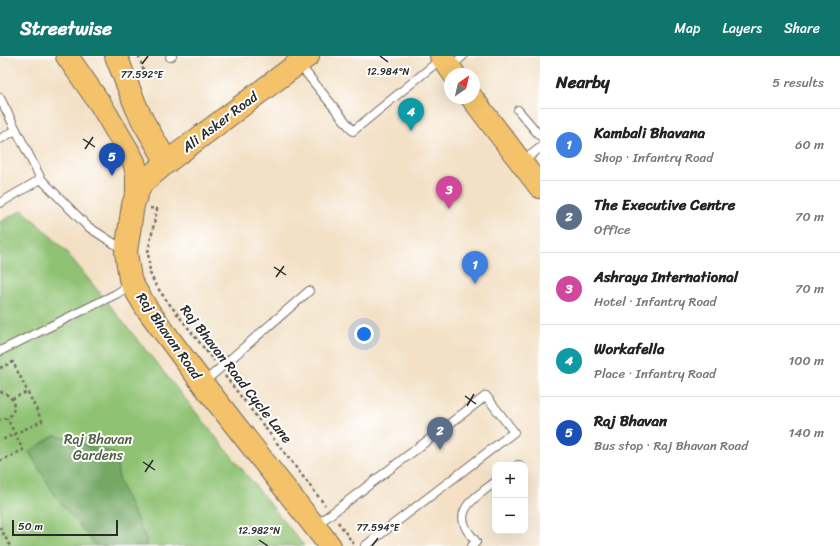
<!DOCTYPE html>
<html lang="en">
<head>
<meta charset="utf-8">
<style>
	:root { --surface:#fff; --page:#f2f2f2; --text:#222; --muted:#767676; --line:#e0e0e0; --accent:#0f766e }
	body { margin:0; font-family:Sriracha,sans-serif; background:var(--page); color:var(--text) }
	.controls { position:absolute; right:12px; bottom:12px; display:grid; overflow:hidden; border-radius:8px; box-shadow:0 4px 16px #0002 }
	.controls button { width:36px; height:36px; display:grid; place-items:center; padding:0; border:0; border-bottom:1px solid var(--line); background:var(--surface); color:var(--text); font:20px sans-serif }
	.compass { position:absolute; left:444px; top:12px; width:36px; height:36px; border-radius:50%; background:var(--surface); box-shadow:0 4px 16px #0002; rotate:34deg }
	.scale { position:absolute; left:12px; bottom:10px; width:106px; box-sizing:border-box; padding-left:4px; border:2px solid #2b2b2b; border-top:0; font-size:11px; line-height:14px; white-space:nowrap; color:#2b2b2b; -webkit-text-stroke:3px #fff; paint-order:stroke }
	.you { position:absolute; left:364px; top:278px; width:14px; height:14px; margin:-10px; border:3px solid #fff; border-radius:50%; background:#1a73e8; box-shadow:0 0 0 6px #1a73e833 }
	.badge { display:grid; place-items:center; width:26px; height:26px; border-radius:50%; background:var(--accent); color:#fff; font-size:13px; font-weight:700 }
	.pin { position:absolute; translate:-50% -33px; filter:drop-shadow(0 1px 2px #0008) }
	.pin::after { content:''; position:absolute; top:21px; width:14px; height:12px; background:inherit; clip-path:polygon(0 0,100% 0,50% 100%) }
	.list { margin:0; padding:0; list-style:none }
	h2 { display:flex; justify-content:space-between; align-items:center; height:52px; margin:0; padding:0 16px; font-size:17px }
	h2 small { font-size:13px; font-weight:400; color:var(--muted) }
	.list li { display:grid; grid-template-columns:26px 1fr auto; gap:12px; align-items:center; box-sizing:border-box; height:72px; padding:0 16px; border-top:1px solid var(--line) }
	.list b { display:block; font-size:15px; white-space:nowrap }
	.list p { margin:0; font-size:13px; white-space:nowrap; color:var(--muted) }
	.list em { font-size:13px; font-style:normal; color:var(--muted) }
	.map { position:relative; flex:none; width:540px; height:490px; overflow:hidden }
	header { display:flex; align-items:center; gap:24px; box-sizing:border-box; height:56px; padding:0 20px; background:var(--accent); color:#fff }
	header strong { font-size:19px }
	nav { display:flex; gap:22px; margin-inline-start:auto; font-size:14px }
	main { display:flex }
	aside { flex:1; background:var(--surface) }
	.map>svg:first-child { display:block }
	.green { fill:#90c273; stroke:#5e764f }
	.forest { fill:#74a865; stroke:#506a48 }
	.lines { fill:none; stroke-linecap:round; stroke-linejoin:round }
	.lane-casing { stroke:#716a61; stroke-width:10 }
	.primary-casing { stroke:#716a61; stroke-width:24 }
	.path { stroke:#716a61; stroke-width:2.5; stroke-dasharray:3 3; stroke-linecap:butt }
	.lane { stroke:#fff; stroke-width:8 }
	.primary { stroke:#f3c26a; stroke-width:22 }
	.ticks { fill:none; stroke:#2b2b2b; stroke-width:1.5 }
	.labels { text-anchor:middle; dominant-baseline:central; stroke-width:4; stroke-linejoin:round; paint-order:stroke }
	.street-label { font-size:14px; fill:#2b2b2b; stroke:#fff }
	.park-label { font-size:14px; fill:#4e6044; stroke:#fff }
	.ticks-label { font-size:10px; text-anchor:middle; fill:#2b2b2b; stroke:#fff; stroke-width:4; stroke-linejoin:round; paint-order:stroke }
</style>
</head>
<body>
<header>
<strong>Streetwise</strong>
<nav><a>Map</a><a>Layers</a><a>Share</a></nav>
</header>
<main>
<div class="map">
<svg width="540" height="490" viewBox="0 0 540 490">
	<rect width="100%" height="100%" fill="#fff"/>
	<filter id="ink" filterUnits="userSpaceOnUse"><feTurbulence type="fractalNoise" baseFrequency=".025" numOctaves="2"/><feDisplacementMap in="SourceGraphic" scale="8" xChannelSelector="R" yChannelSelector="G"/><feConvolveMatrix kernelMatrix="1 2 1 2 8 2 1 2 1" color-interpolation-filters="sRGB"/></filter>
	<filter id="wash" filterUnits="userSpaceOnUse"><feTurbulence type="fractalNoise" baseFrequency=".012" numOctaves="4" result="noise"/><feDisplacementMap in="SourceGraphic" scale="16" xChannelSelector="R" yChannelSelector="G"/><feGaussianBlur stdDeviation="0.9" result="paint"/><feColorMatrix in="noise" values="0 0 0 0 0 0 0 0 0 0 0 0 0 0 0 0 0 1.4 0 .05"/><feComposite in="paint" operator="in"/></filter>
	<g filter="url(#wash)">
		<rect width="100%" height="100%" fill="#f3e0c5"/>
		<!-- green -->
		<polygon class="green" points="23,154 65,194 304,490 0,490 0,166"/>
		<!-- forest -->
		<polygon class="forest" points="55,379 115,398 120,427 146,483 146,490 96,490 55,440 29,396"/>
	</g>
	<g filter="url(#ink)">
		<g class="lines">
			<defs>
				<g id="lane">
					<polyline points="170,1 172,0"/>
					<polyline points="299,8 353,75 441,3"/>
					<polyline points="450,11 463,0"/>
					<polyline points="0,42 41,123 87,170 124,194"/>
					<polyline points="518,54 540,80"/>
					<polyline points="0,83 16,74"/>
					<polyline points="522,106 540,92"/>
					<polyline points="0,147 41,123"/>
					<polyline points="0,295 116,238 132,228"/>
					<polyline points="203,327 309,235"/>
					<polyline points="518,409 519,409"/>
					<polyline points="315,470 486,340 514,376 365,490"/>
					<path d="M472,490L476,486C473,481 467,476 465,470C456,450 482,437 495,426"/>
				</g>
				<g id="primary">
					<polyline points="67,0 101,49 127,93 134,106 137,118 137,137 133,149 126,196 130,223 132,228 147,253 203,328 330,490"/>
					<polyline points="116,0 137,53 144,67 167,106"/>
					<polyline points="441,0 454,18"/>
					<polyline points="472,42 540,131"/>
					<polyline points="137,137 142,127 167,106 308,0"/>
				</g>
			</defs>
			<!-- lane casing -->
			<use href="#lane" class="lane-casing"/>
			<!-- primary casing -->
			<use href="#primary" class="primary-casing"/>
			<!-- path -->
			<g class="path">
				<polyline points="139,0 146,23"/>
				<polyline points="150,152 157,153 148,196 150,217 155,228 164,241 214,305"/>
				<polyline points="0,312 13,306 42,365 0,385"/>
				<polyline points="225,320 325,449"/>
				<path d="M0,336C18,339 19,362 0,364"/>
				<polyline points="12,343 27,336"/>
				<polyline points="0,405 23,394 7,362"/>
				<polyline points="338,466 355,490"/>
				<polyline points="0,471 10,490"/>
			</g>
			<!-- lane -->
			<use href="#lane" class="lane"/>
			<!-- primary -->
			<use href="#primary" class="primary"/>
		</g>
	</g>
	<!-- ticks -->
	<path class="ticks" d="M380,0L388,6M142,8L148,0M83,83L95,91M85,93L93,81M274,211L286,219M276,221L284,210M465,340L476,348M467,350L474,338M143,406L155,414M145,416L153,404M259,484L268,490M372,490L378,482"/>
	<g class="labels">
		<!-- street labels -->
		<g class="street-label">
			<text transform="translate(220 66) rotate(-37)">Ali Asker Road</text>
			<text transform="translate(169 280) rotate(55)">Raj Bhavan Road</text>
			<text transform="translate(236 318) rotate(52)">Raj Bhavan Road Cycle Lane</text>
		</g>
		<!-- park labels -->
		<g class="park-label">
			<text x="98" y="383">Raj Bhavan<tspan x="98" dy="16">Gardens</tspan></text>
		</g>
	</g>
	<g class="ticks-label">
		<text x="388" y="19">12.984°N</text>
		<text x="142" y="22">77.592°E</text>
		<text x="378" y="475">77.594°E</text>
		<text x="259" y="478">12.982°N</text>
	</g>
</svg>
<div class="controls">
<button>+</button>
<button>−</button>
</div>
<svg class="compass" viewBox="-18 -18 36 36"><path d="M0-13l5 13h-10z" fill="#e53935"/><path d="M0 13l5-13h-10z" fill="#767676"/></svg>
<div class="scale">50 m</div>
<div class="you"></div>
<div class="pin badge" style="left:475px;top:228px;background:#3f7fe0">1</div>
<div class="pin badge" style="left:440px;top:394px;background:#5c6f8a">2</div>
<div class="pin badge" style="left:449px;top:153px;background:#d1479c">3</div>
<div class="pin badge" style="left:411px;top:75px;background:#0f9aa8">4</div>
<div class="pin badge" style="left:112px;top:120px;background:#1a4fb4">5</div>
</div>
<aside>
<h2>Nearby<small>5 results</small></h2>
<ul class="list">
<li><span class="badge" style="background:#3f7fe0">1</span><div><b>Kambali Bhavana</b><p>Shop · Infantry Road</p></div><em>60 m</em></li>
<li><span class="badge" style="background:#5c6f8a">2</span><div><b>The Executive Centre</b><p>Office</p></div><em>70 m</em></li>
<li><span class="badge" style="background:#d1479c">3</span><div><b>Ashraya International</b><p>Hotel · Infantry Road</p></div><em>70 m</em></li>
<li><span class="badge" style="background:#0f9aa8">4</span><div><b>Workafella</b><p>Place · Infantry Road</p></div><em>100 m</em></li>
<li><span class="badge" style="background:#1a4fb4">5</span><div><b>Raj Bhavan</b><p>Bus stop · Raj Bhavan Road</p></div><em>140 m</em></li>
</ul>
</aside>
</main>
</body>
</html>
